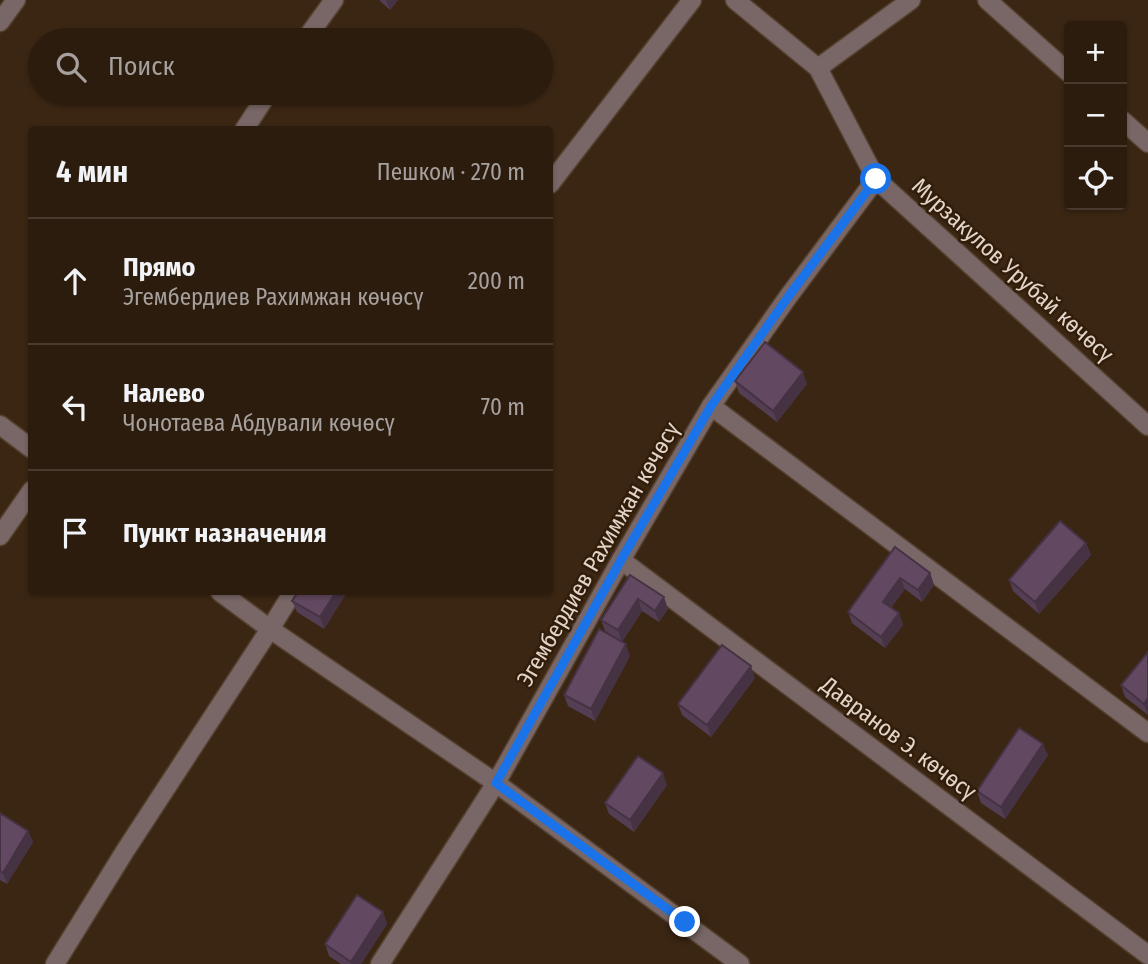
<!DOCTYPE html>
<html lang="ru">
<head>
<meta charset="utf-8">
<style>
	:root { --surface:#2c1c0e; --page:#342517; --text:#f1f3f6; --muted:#a6a19e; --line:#483a2e }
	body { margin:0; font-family:"Fira Sans Condensed",sans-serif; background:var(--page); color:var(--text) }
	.controls { position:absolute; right:21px; top:21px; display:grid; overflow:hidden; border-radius:7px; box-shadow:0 2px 5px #0004 }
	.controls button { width:63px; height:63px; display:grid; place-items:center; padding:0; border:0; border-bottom:2px solid var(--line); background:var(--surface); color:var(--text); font:35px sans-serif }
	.stop { position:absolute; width:21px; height:21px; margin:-16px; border:5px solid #1a73e8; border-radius:50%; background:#fff }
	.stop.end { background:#1a73e8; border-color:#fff; box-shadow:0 2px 7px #0008 }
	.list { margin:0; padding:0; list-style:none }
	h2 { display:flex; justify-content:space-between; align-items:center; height:91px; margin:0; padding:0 28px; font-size:30px }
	h2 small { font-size:23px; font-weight:400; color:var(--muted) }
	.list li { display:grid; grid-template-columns:46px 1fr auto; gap:21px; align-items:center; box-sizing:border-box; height:126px; padding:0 28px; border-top:2px solid var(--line) }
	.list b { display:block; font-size:26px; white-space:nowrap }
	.list p { margin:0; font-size:23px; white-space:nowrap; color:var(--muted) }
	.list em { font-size:23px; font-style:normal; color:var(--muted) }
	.icon { flex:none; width:38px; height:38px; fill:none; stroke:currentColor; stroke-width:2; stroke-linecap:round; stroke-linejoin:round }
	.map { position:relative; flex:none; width:1148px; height:964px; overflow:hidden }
	.search { position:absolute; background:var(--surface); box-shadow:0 2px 5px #0004; left:28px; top:28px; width:525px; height:77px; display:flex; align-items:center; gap:18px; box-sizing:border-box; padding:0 24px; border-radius:38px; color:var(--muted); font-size:26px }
	.panel { position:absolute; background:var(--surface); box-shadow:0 2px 5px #0004; left:28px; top:126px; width:525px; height:469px; border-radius:7px }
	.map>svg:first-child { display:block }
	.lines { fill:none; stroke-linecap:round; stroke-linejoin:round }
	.minor-casing { stroke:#564230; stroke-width:21 }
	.minor { stroke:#796767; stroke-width:18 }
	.wall { fill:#543e53 }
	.shaded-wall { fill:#453243 }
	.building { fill:#624860; stroke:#453243; stroke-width:2 }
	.route { stroke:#1a73e8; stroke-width:9 }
	.labels { text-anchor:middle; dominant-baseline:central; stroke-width:5; stroke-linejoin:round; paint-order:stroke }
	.street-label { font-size:23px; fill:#e3d5c9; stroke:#311d09 }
</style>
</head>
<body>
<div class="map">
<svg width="1148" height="964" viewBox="0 0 1148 964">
	<rect width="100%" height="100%" fill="#3b2613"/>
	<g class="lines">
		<defs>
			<g id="minor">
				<polyline points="735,0 818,68 876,179 1148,426"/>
				<polyline points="987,0 1069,73"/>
				<polyline points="0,22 16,0"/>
				<polyline points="305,40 334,0"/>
				<polyline points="818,68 911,0"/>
				<polyline points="1122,120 1148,143"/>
				<polyline points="244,130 268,93"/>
				<polyline points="550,184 692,0"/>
				<polyline points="711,406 1148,733"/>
				<polyline points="0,425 32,449"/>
				<polyline points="0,536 32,490"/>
				<polyline points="621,560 1148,955"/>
				<polyline points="220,592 270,629 496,783 740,964"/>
				<polyline points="55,964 125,851 270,629 293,592"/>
				<polyline points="380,964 496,783 621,560 711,406 788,297 876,179"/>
			</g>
		</defs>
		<!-- minor casing -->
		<use href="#minor" class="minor-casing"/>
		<!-- minor -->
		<use href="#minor" class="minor"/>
	</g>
	<!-- wall -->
	<g class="wall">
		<polygon points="379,0 398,0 390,10"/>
		<polygon points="735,381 807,384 777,422 739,393"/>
		<polygon points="1086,543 1091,555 1039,614 1013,591 1009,580"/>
		<polygon points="895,547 930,573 934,585 922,602 905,589 891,608 899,613 903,625 885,648 852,623 848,612"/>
		<polygon points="630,575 668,609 659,622 642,611 622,642 605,631 601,620"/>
		<polygon points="298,592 347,592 324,629 297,612 292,601"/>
		<polygon points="1148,652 1148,715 1125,697 1121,685"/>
		<polygon points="630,656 595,721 568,706 564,695"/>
		<polygon points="755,678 711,737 682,715 678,704"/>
		<polygon points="1048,755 1005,819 981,803 977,791"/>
		<polygon points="667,785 634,832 609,814 605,803"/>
		<polygon points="0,813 28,831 33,842 7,884 0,880"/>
		<polygon points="383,912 387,924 361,964 341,964 329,956 325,944"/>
	</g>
	<!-- shaded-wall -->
	<g class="shaded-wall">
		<polygon points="386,0 398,0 390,10"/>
		<polygon points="803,372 807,384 777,422 773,411"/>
		<polygon points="1086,543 1091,555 1039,614 1035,602"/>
		<polygon points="930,573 934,585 922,602 918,590"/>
		<polygon points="900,578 905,589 887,613 883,602"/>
		<polygon points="336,592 347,592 324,629 320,617"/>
		<polygon points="664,597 668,609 659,622 655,611"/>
		<polygon points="638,599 642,611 622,642 618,630"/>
		<polygon points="899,613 903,625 885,648 881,637"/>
		<polygon points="626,644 630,656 595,721 591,709"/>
		<polygon points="751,666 755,678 711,737 707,725"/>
		<polygon points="1148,698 1148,715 1144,704"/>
		<polygon points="1043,744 1048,755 1005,819 1001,807"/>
		<polygon points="663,773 667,785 634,832 630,820"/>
		<polygon points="28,831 33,842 7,884 3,873"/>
		<polygon points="383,912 387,924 361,964 352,964 351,962"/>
	</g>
	<!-- building -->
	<g class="building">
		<polygon points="765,342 803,372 773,411 735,381"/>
		<polygon points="1060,521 1086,543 1035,602 1009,580"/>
		<polygon points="895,547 930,573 918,590 900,578 883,602 899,613 881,637 848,612"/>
		<polygon points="630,575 664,597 655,611 638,599 618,630 601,620"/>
		<polygon points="298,592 336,592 320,617 292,601"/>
		<polygon points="599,629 626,644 591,709 564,695"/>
		<polygon points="722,645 751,666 707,725 678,704"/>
		<polygon points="1148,652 1148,698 1144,704 1121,685"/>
		<polygon points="1019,728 1043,744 1001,807 977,791"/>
		<polygon points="638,756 663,773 630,820 605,803"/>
		<polygon points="0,813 28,831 3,873 0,871"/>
		<polygon points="357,895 383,912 351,962 325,944"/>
	</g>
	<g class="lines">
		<!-- route -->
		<polyline class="route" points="685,922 496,783 621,560 711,406 788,297 876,179"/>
	</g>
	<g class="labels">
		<!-- street labels -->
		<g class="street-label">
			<text transform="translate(1013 270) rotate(42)">Мурзакулов Урубай көчөсү</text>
			<text transform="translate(598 554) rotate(-60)">Эгембердиев Рахимжан көчөсү</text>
			<text transform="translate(899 738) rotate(37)">Давранов Э. көчөсү</text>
		</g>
	</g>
</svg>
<div class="controls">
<button>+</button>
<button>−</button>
<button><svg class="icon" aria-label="locate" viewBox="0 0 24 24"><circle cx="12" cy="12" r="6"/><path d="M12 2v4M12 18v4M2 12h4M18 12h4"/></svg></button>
</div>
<div class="stop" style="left:876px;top:179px"></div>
<div class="stop end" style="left:685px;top:922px"></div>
<div class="search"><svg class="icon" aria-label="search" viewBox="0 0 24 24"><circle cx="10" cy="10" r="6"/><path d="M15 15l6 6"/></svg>Поиск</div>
<section class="panel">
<h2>4 мин<small>Пешком · 270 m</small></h2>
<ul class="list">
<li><svg class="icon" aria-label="ahead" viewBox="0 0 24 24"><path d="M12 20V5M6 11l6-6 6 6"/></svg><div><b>Прямо</b><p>Эгембердиев Рахимжан көчөсү</p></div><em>200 m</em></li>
<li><svg class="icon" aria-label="left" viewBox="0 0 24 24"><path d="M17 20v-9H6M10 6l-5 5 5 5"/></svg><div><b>Налево</b><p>Чонотаева Абдували көчөсү</p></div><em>70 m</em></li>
<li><svg class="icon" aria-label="arrive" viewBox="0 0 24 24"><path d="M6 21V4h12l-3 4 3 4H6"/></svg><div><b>Пункт назначения</b></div></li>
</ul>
</section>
</div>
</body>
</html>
